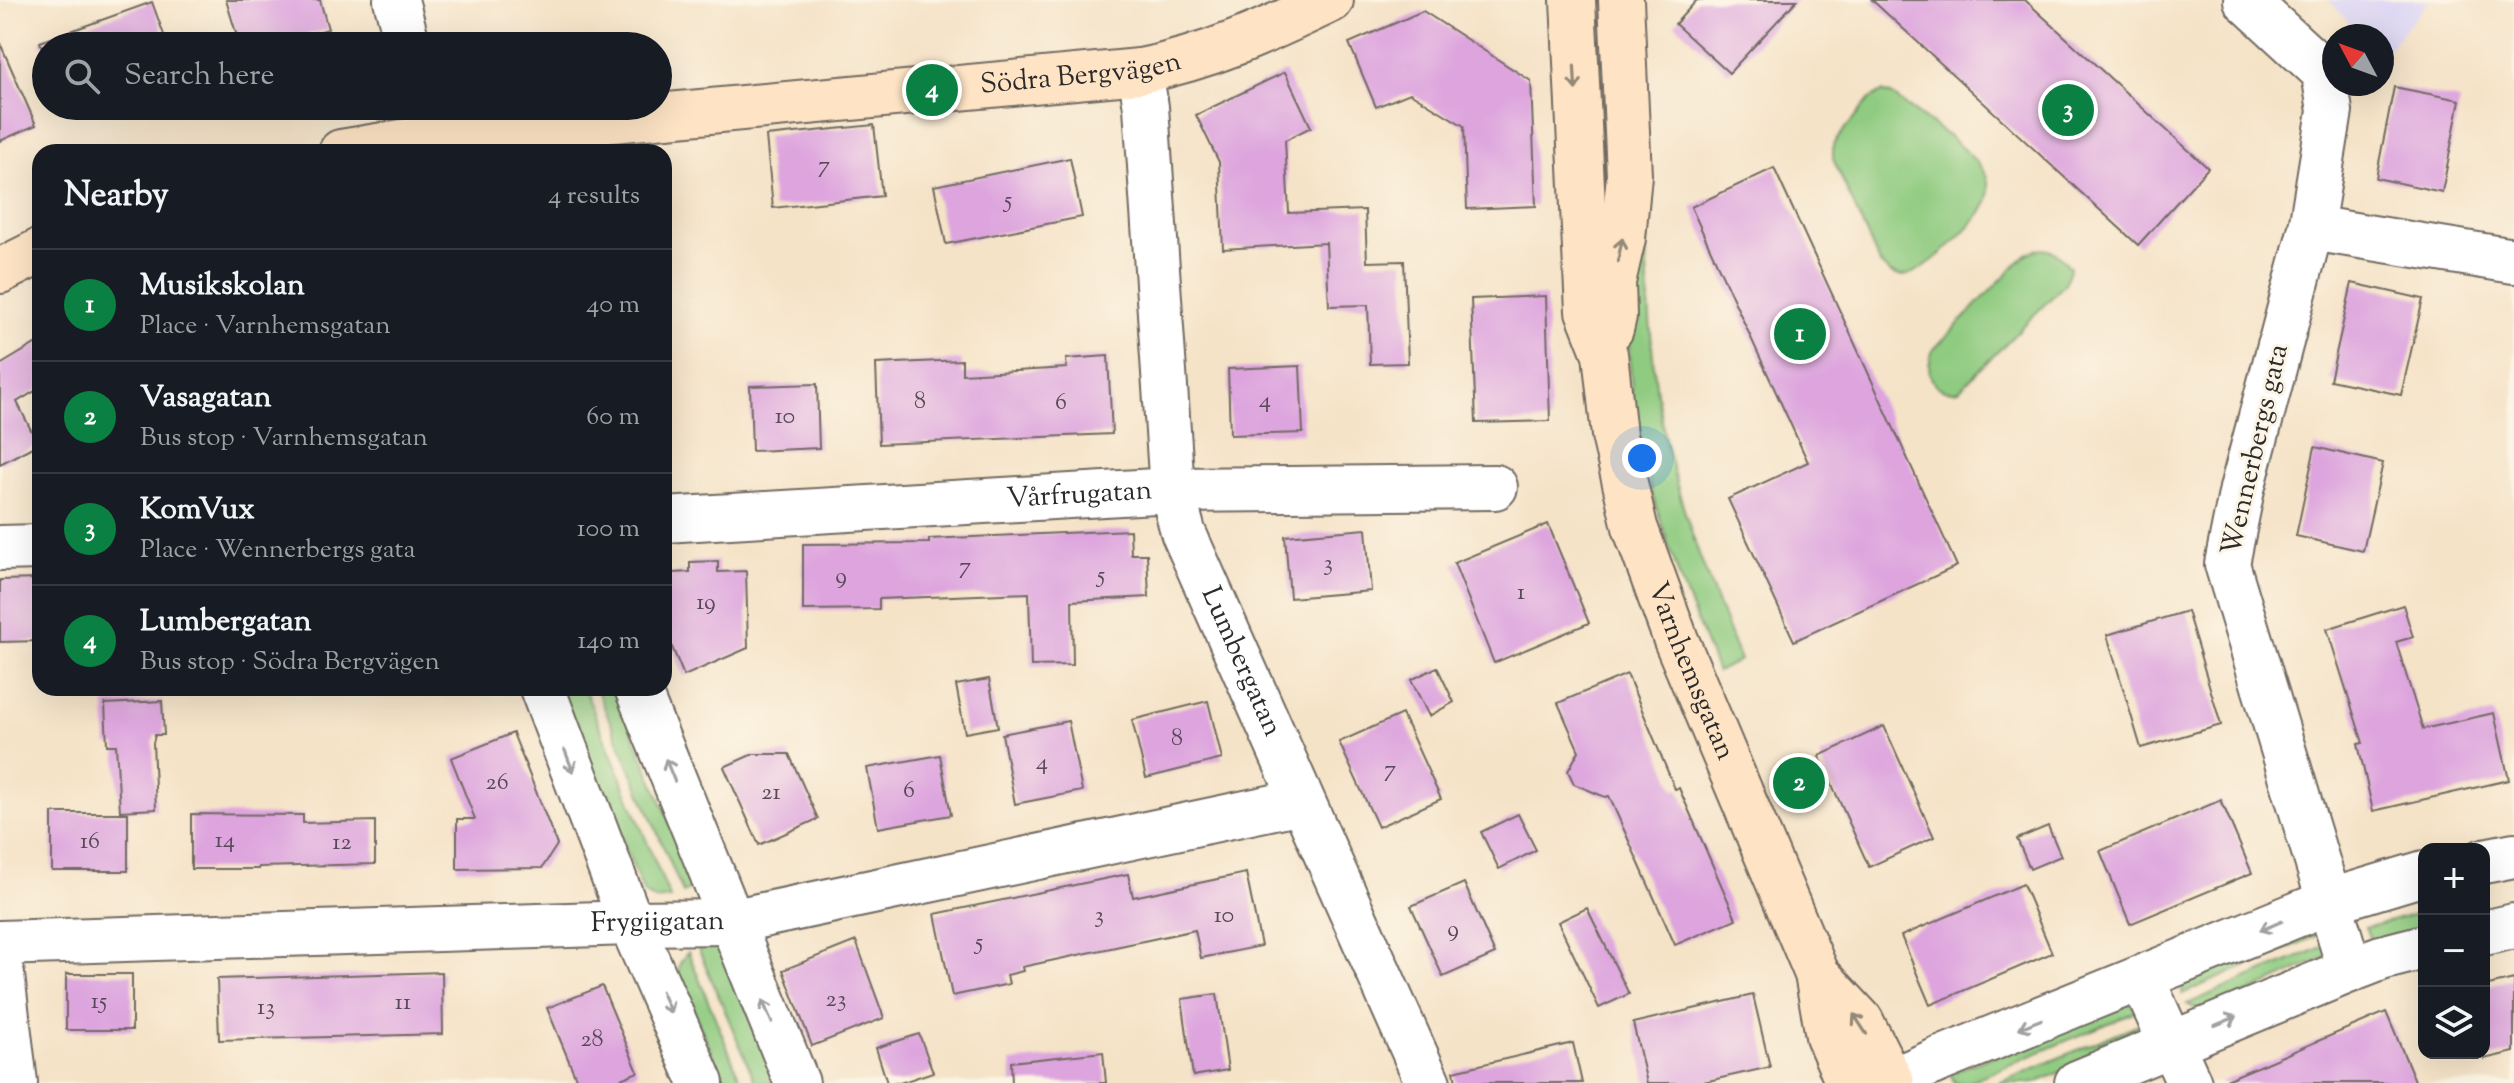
<!DOCTYPE html>
<html lang="en">
<head>
<meta charset="utf-8">
<style>
	:root { --surface:#171b24; --page:#242831; --text:#f1f3f6; --muted:#9ea1a6; --line:#363941; --accent:#0b8043 }
	body { margin:0; font-family:"Sorts Mill Goudy",serif; background:var(--page); color:var(--text) }
	.controls { position:absolute; right:24px; bottom:24px; display:grid; overflow:hidden; border-radius:16px; box-shadow:0 8px 32px #0002 }
	.controls button { width:72px; height:72px; display:grid; place-items:center; padding:0; border:0; border-bottom:2px solid var(--line); background:var(--surface); color:var(--text); font:40px sans-serif }
	.compass { position:absolute; left:2322px; top:24px; width:72px; height:72px; border-radius:50%; background:var(--surface); box-shadow:0 8px 32px #0002; rotate:311deg }
	.you { position:absolute; left:1642px; top:458px; width:28px; height:28px; margin:-20px; border:6px solid #fff; border-radius:50%; background:#1a73e8; box-shadow:0 0 0 12px #1a73e833 }
	.badge { display:grid; place-items:center; width:52px; height:52px; border-radius:50%; background:var(--accent); color:#fff; font-size:26px; font-weight:700 }
	.pin { position:absolute; translate:-50% -50%; border:4px solid #fff; box-shadow:0 2px 8px #0006 }
	.list { margin:0; padding:0; list-style:none }
	h2 { display:flex; justify-content:space-between; align-items:center; height:104px; margin:0; padding:0 32px; font-size:34px }
	h2 small { font-size:26px; font-weight:400; color:var(--muted) }
	.list li { display:grid; grid-template-columns:52px 1fr auto; gap:24px; align-items:center; box-sizing:border-box; height:112px; padding:0 32px; border-top:2px solid var(--line) }
	.list b { display:block; font-size:30px; white-space:nowrap }
	.list p { margin:0; font-size:26px; white-space:nowrap; color:var(--muted) }
	.list em { font-size:26px; font-style:normal; color:var(--muted) }
	.icon { flex:none; width:44px; height:44px; fill:none; stroke:currentColor; stroke-width:2; stroke-linecap:round; stroke-linejoin:round }
	.map { position:relative; flex:none; width:2514px; height:1083px; overflow:hidden }
	.search { position:absolute; background:var(--surface); box-shadow:0 8px 32px #0002; left:32px; top:32px; width:640px; height:88px; display:flex; align-items:center; gap:20px; box-sizing:border-box; padding:0 28px; border-radius:44px; color:var(--muted); font-size:30px }
	.panel { position:absolute; background:var(--surface); box-shadow:0 8px 32px #0002; left:32px; top:144px; width:640px; height:552px; border-radius:24px }
	.map>svg:first-child { display:block }
	.built { fill:#dcd6f6 }
	.green { fill:#8fcb80; stroke:#5d7b56; stroke-width:2 }
	.building { fill:#dda4de }
	.lines { fill:none; stroke-linecap:round; stroke-linejoin:round }
	.street-casing { stroke:#726b62; stroke-width:48 }
	.secondary-casing { stroke:#726b62; stroke-width:48 }
	.street { stroke:#fff; stroke-width:44 }
	.secondary { stroke:#fee4c5; stroke-width:44 }
	.oneway { stroke:#948878 }
	.oneway2 { stroke:#a0a0a0 }
	.labels { text-anchor:middle; dominant-baseline:central; stroke-width:6; stroke-linejoin:round; paint-order:stroke }
	.number-label { font-size:24px; fill:#584958 }
	.street-label { font-size:28px; fill:#2b2b2b; stroke:#fcf5e5 }
</style>
</head>
<body>
<div class="map">
<svg width="2514" height="1083" viewBox="0 0 2514 1083">
	<rect width="100%" height="100%" fill="#fcf5e5"/>
	<filter id="ink" filterUnits="userSpaceOnUse"><feTurbulence type="fractalNoise" baseFrequency=".0125" numOctaves="2"/><feDisplacementMap in="SourceGraphic" scale="16" xChannelSelector="R" yChannelSelector="G"/><feConvolveMatrix kernelMatrix="1 2 1 2 8 2 1 2 1" color-interpolation-filters="sRGB"/></filter>
	<filter id="wash" filterUnits="userSpaceOnUse"><feTurbulence type="fractalNoise" baseFrequency=".006" numOctaves="4" result="noise"/><feDisplacementMap in="SourceGraphic" scale="32" xChannelSelector="R" yChannelSelector="G"/><feGaussianBlur stdDeviation="1.8" result="paint"/><feColorMatrix in="noise" values="0 0 0 0 0 0 0 0 0 0 0 0 0 0 0 0 0 1.4 0 .05"/><feComposite in="paint" operator="in"/></filter>
	<g filter="url(#wash)">
		<rect width="100%" height="100%" fill="#f5e3c8"/>
		<!-- built -->
		<polygon class="built" points="2328,0 2430,0 2382,56 2382,36 2356,36 2345,17"/>
		<!-- green -->
		<g class="green">
			<path d="M1882,92L1893,96C1917,114 1975,151 1986,176C1990,186 1990,198 1985,206C1975,224 1922,277 1901,276C1892,276 1886,269 1880,264L1833,159V144L1870,99Z"/>
			<path d="M1644,216C1648,275 1649,335 1657,393C1670,486 1705,573 1740,660L1717,672L1681,582L1652,494L1633,407L1625,297Z"/>
			<path d="M2037,249C2055,249 2060,254 2070,268L2065,284L1959,390C1932,395 1924,373 1933,350L2025,255Z"/>
			<polygon points="559,688 584,688 670,898 656,900 644,893"/>
			<polygon points="596,688 614,688 694,880 690,889 683,893"/>
			<polygon points="2424,912 2424,929 2374,940 2369,937 2365,928"/>
			<polygon points="2306,923 2323,933 2182,994 2183,982"/>
			<polygon points="2327,945 2331,955 2204,1013 2187,1004"/>
			<polygon points="714,946 725,954 779,1083 756,1083 698,948"/>
			<polygon points="688,952 742,1083 724,1083 678,974 680,963"/>
			<polygon points="2128,1003 2140,1010 1966,1083 1955,1083 1950,1073"/>
			<polygon points="2146,1021 2146,1029 2135,1040 2035,1083 1999,1083"/>
		</g>
		<g id="blocks">
			<!-- building -->
			<g class="building">
				<polygon points="226,0 320,0 328,29 267,46 240,46"/>
				<polygon points="1697,0 1797,0 1729,73 1675,24"/>
				<polygon points="1872,0 2025,0 2208,168 2138,245"/>
				<polygon points="152,2 168,46 41,46 40,42"/>
				<polygon points="1423,11 1531,81 1536,206 1467,209 1464,126 1410,93 1376,107 1349,43"/>
				<polygon points="0,43 36,125 0,141"/>
				<polygon points="1285,72 1311,127 1285,140 1289,213 1365,210 1367,262 1404,261 1408,363 1370,364 1368,305 1329,306 1326,243 1223,249 1219,162 1196,115"/>
				<polygon points="2394,87 2460,100 2442,192 2376,178"/>
				<polygon points="874,125 882,196 773,208 766,136"/>
				<polygon points="1070,158 1082,217 946,244 934,186"/>
				<polygon points="1774,168 1957,566 1794,641 1728,499 1808,462 1691,207"/>
				<polygon points="2352,283 2423,299 2401,395 2330,380"/>
				<polygon points="1546,296 1550,421 1476,423 1471,299"/>
				<polygon points="40,341 40,388 17,402 38,444 0,464 0,365"/>
				<polygon points="1108,356 1112,434 879,444 876,364 962,360 962,374 1067,368 1066,359"/>
				<polygon points="1300,366 1303,433 1230,435 1228,369"/>
				<polygon points="817,384 819,448 752,451 750,386"/>
				<polygon points="2315,447 2383,463 2363,551 2296,536"/>
				<polygon points="1548,524 1589,623 1494,663 1454,563"/>
				<polygon points="1366,529 1371,591 1290,598 1285,536"/>
				<polygon points="1130,530 1131,554 1147,554 1149,597 1072,601 1073,665 1031,666 1029,593 879,599 879,609 803,610 803,544 929,543 929,539"/>
				<polygon points="718,561 718,572 746,571 748,648 684,676 664,628 664,588 673,573 690,572 690,562"/>
				<polygon points="40,579 40,641 0,642 0,580"/>
				<polygon points="2403,605 2413,637 2396,642 2423,729 2494,713 2509,780 2373,811 2358,744 2363,743 2327,629"/>
				<polygon points="2187,611 2221,725 2141,748 2107,635"/>
				<polygon points="1437,667 1454,702 1429,716 1411,680"/>
				<polygon points="1627,674 1675,789 1679,788 1736,919 1675,945 1609,796 1605,797 1574,784 1568,771 1579,751 1558,703"/>
				<polygon points="989,679 998,727 965,733 956,685"/>
				<polygon points="162,701 164,735 155,735 153,743 156,809 120,811 116,745 107,745 105,704"/>
				<polygon points="1208,701 1222,759 1146,778 1132,720"/>
				<polygon points="1402,714 1441,799 1378,827 1339,742"/>
				<polygon points="1068,721 1082,791 1015,804 1002,734"/>
				<polygon points="1884,726 1934,837 1869,867 1819,756"/>
				<polygon points="513,733 557,845 542,868 457,869 457,819 475,819 451,758"/>
				<polygon points="753,754 789,754 818,819 759,845 724,767"/>
				<polygon points="940,755 951,815 878,828 867,768"/>
				<polygon points="2221,800 2252,873 2130,924 2100,851"/>
				<rect x="52" y="813" width="76" height="58"/>
				<polygon points="191,814 303,815 303,823 375,821 375,864 259,867 258,869 191,869"/>
				<polygon points="1518,814 1536,850 1499,869 1481,832"/>
				<polygon points="2048,826 2061,856 2030,869 2017,839"/>
				<polygon points="1246,873 1261,946 1201,958 1195,930 1022,967 1023,971 1007,975 1009,984 952,996 935,914 1128,874 1133,897"/>
				<polygon points="1464,883 1495,954 1443,977 1411,906"/>
				<polygon points="2023,884 2052,953 1930,1005 1901,936"/>
				<polygon points="1587,908 1629,994 1599,1008 1558,922"/>
				<polygon points="856,941 884,1018 812,1046 783,970"/>
				<polygon points="442,972 443,1034 219,1040 217,979"/>
				<rect x="66" y="974" width="66" height="56"/>
				<polygon points="2514,979 2514,1052 2484,1059 2484,986"/>
				<polygon points="602,986 638,1072 611,1083 578,1083 547,1008"/>
				<polygon points="1217,994 1228,1070 1193,1076 1182,999"/>
				<polygon points="1753,995 1770,1067 1699,1083 1647,1083 1633,1023"/>
				<polygon points="2386,1012 2416,1083 2219,1083"/>
				<polygon points="919,1034 933,1072 900,1083 887,1083 876,1048"/>
				<polygon points="1573,1043 1582,1083 1456,1083 1454,1071"/>
				<polygon points="1103,1052 1106,1083 1012,1083 1011,1062"/>
			</g>
		</g>
	</g>
	<g filter="url(#ink)">
		<use href="#blocks" fill-opacity="0" stroke="#726b62" stroke-width="2"/>
		<g class="lines">
			<defs>
				<g id="street">
					<polyline points="396,0 408,46"/>
					<polyline points="2246,0 2324,72 2330,111 2311,228 2242,489 2227,564 2350,970"/>
					<path id="s1" d="M1140,71L1146,107L1172,490L1183,532L1428,1083"/>
					<polyline points="424,106 432,137"/>
					<polyline points="2311,228 2514,261"/>
					<path id="s2" d="M664,520L1172,490L1495,487"/>
					<polyline points="0,548 40,547"/>
					<polyline points="542,688 631,923 701,1083"/>
					<polyline points="637,688 797,1083"/>
					<polyline points="2484,861 2514,855"/>
					<polyline points="2484,933 2514,926"/>
					<path id="s3" d="M0,943L631,923L730,922L1302,801"/>
					<polyline points="0,959 15,1083"/>
					<polyline points="2142,979 2189,1083"/>
					<polyline points="1887,1083 1936,1061 2328,902 2424,873"/>
					<polyline points="2077,1083 2350,970 2381,958 2424,947"/>
				</g>
				<g id="secondary">
					<path id="s4" d="M1573,0L1588,311L1605,354L1614,435L1635,527L1676,640L1817,974L1828,1036L1848,1083"/>
					<path id="s5" d="M341,152L432,137L1140,71C1208,58 1269,30 1331,0"/>
					<polyline points="0,271 40,251"/>
					<polyline points="1611,329 1614,316 1613,282 1623,238 1629,175 1621,0"/>
					<polyline points="1817,974 1861,1021 1892,1083"/>
				</g>
			</defs>
			<!-- street casing -->
			<use href="#street" class="street-casing"/>
			<!-- secondary casing -->
			<use href="#secondary" class="secondary-casing"/>
			<!-- street -->
			<use href="#street" class="street"/>
			<!-- secondary -->
			<use href="#secondary" class="secondary"/>
		</g>
		<!-- one-way arrows -->
		<defs><path id="oneway-shaft" d="M-6 0H5M1.5-3L5.5 0L1.5 3" fill="none" stroke-width="1.6" stroke-linecap="round" stroke-linejoin="round" transform="scale(2)"/></defs>
		<g class="oneway">
			<use href="#oneway-shaft" transform="translate(1575 78) rotate(87)"/>
			<use href="#oneway-shaft" transform="translate(1620 250) rotate(-78)"/>
			<use href="#oneway-shaft" transform="translate(1860 1024) rotate(-123)"/>
		</g>
		<g class="oneway2">
			<use href="#oneway-shaft" transform="translate(569 761) rotate(69)"/>
			<use href="#oneway-shaft" transform="translate(670 770) rotate(-112)"/>
			<use href="#oneway-shaft" transform="translate(2271 926) rotate(157)"/>
			<use href="#oneway-shaft" transform="translate(666 1002) rotate(66)"/>
			<use href="#oneway-shaft" transform="translate(767 1011) rotate(-113)"/>
			<use href="#oneway-shaft" transform="translate(2226 1021) rotate(-22)"/>
			<use href="#oneway-shaft" transform="translate(2030 1024) rotate(158)"/>
		</g>
	</g>
	<g class="labels">
		<!-- number labels -->
		<g class="number-label">
			<text x="824" y="166">7</text>
			<text x="1008" y="201">5</text>
			<text x="1265" y="401">4</text>
			<text x="920" y="402">8</text>
			<text x="1061" y="403">6</text>
			<text x="785" y="417">10</text>
			<text x="1328" y="564">3</text>
			<text x="965" y="567">7</text>
			<text x="1101" y="576">5</text>
			<text x="841" y="577">9</text>
			<text x="1521" y="593">1</text>
			<text x="706" y="603">19</text>
			<text x="1177" y="739">8</text>
			<text x="1042" y="763">4</text>
			<text x="1390" y="770">7</text>
			<text x="497" y="783">26</text>
			<text x="909" y="791">6</text>
			<text x="771" y="793">21</text>
			<text x="225" y="841">14</text>
			<text x="90" y="842">16</text>
			<text x="342" y="843">12</text>
			<text x="1099" y="916">3</text>
			<text x="1224" y="916">10</text>
			<text x="1453" y="930">9</text>
			<text x="979" y="943">5</text>
			<text x="836" y="1000">23</text>
			<text x="99" y="1002">15</text>
			<text x="403" y="1003">11</text>
			<text x="266" y="1008">13</text>
			<text x="592" y="1040">28</text>
		</g>
		<!-- street labels -->
		<g class="street-label">
			<text stroke="none"><textPath href="#s5" startOffset="744">Södra Bergvägen</textPath></text>
			<text transform="translate(2256 450) rotate(-77)">Wennerbergs gata</text>
			<text stroke="none"><textPath href="#s2" startOffset="416">Vårfrugatan</textPath></text>
			<text stroke="none"><textPath href="#s1" startOffset="606">Lumbergatan</textPath></text>
			<text stroke="none"><textPath href="#s4" startOffset="688">Varnhemsgatan</textPath></text>
			<text stroke="none"><textPath href="#s3" startOffset="658">Frygiigatan</textPath></text>
		</g>
	</g>
</svg>
<div class="controls">
<button>+</button>
<button>−</button>
<button><svg class="icon" aria-label="layers" viewBox="0 0 24 24"><path d="M12 4l9 5-9 5-9-5zM3 14l9 5 9-5"/></svg></button>
</div>
<svg class="compass" viewBox="-18 -18 36 36"><path d="M0-13l5 13h-10z" fill="#e53935"/><path d="M0 13l5-13h-10z" fill="#9ea1a6"/></svg>
<div class="you"></div>
<div class="pin badge" style="left:1800px;top:334px">1</div>
<div class="pin badge" style="left:1799px;top:783px">2</div>
<div class="pin badge" style="left:2068px;top:110px">3</div>
<div class="pin badge" style="left:932px;top:90px">4</div>
<div class="search"><svg class="icon" aria-label="search" viewBox="0 0 24 24"><circle cx="10" cy="10" r="6"/><path d="M15 15l6 6"/></svg>Search here</div>
<section class="panel">
<h2>Nearby<small>4 results</small></h2>
<ul class="list">
<li><span class="badge">1</span><div><b>Musikskolan</b><p>Place · Varnhemsgatan</p></div><em>40 m</em></li>
<li><span class="badge">2</span><div><b>Vasagatan</b><p>Bus stop · Varnhemsgatan</p></div><em>60 m</em></li>
<li><span class="badge">3</span><div><b>KomVux</b><p>Place · Wennerbergs gata</p></div><em>100 m</em></li>
<li><span class="badge">4</span><div><b>Lumbergatan</b><p>Bus stop · Södra Bergvägen</p></div><em>140 m</em></li>
</ul>
</section>
</div>
</body>
</html>
